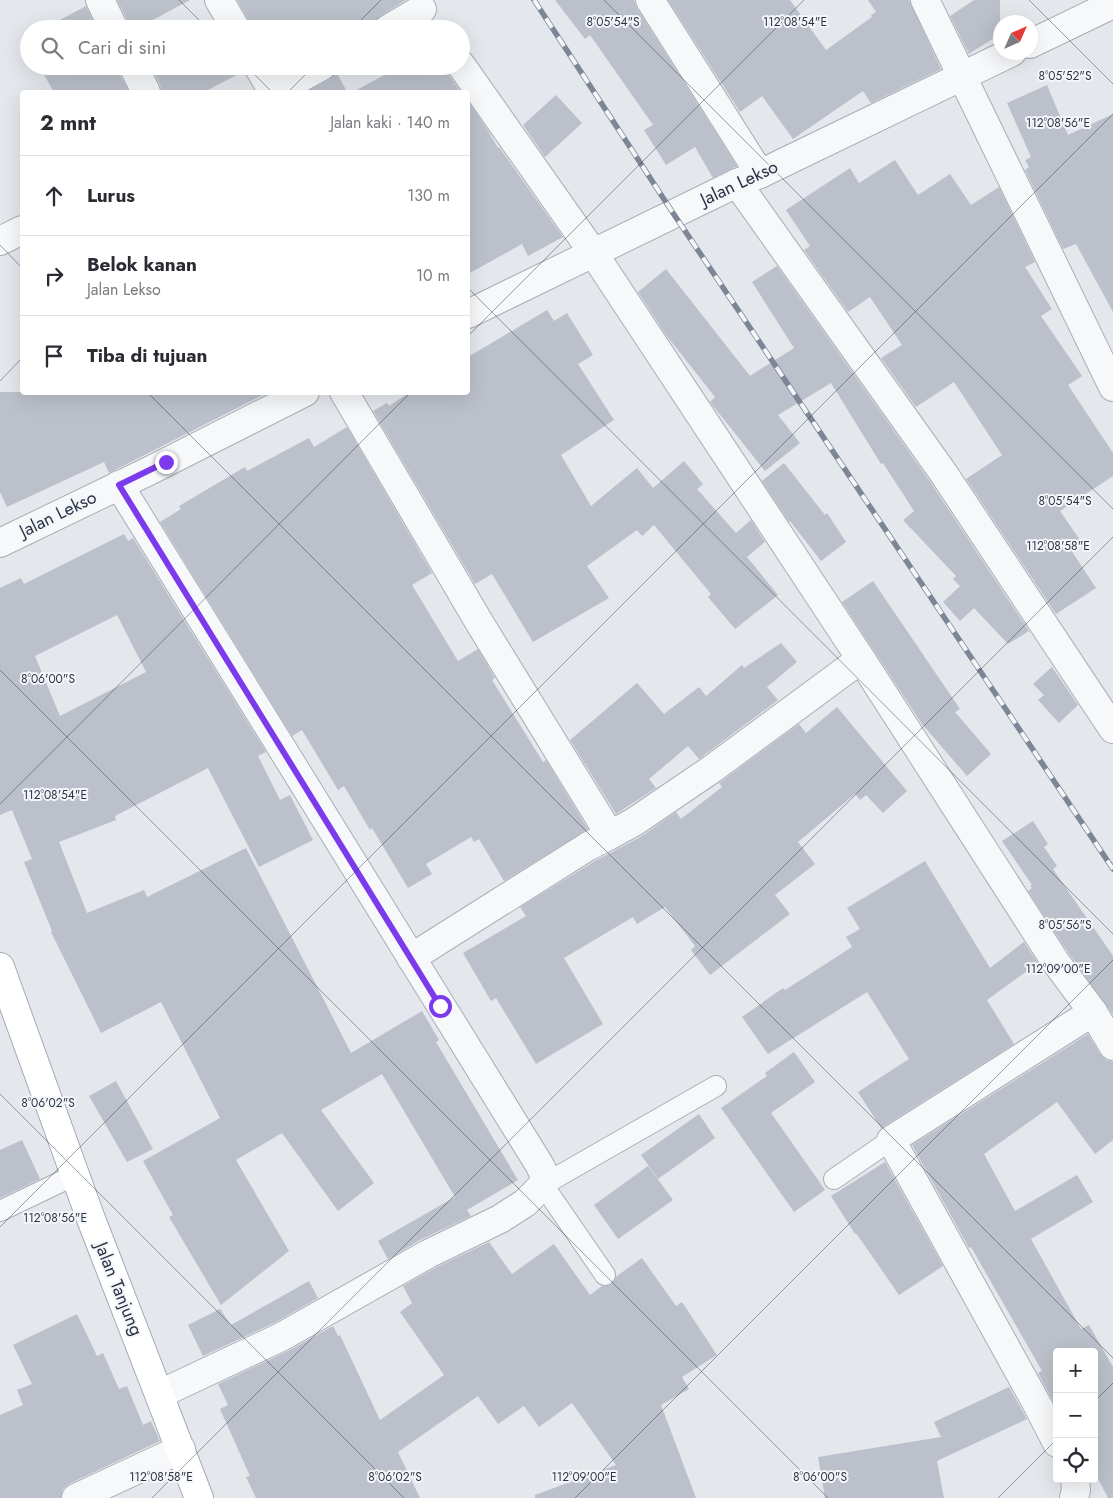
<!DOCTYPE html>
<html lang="id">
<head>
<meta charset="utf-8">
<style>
	:root { --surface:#fff; --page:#f7f7f7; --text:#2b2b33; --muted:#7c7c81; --line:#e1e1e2 }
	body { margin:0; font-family:Jost,sans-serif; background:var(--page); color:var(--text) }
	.controls { position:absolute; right:15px; bottom:15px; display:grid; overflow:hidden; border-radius:5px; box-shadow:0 5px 20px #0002 }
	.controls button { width:45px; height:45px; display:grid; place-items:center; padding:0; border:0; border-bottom:1px solid var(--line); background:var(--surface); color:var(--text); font:25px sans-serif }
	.compass { position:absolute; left:993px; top:15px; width:45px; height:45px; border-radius:50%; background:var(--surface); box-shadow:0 5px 20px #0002; rotate:45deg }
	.stop { position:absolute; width:15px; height:15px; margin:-11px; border:4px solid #7c3aed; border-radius:50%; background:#fff }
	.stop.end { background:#7c3aed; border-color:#fff; box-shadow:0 1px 5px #0008 }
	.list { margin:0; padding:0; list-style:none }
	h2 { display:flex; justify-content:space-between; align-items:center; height:65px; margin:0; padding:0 20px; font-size:21px }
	h2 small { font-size:16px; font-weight:400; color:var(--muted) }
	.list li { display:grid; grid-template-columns:32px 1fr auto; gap:15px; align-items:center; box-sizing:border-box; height:80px; padding:0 20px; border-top:1px solid var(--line) }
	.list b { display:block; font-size:19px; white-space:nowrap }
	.list p { margin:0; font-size:16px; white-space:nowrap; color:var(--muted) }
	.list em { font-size:16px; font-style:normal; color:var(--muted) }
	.icon { flex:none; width:28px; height:28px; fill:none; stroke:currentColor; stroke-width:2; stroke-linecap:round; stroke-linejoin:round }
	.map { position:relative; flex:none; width:1113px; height:1498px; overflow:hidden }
	.search { position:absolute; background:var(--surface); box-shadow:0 5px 20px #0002; left:20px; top:20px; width:450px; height:55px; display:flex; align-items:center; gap:12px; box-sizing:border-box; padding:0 18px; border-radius:28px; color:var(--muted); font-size:19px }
	.panel { position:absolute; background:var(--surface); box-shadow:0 5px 20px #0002; left:20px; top:90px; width:450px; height:305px; border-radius:5px }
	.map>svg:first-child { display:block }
	.building { fill:#bbc0ca; fill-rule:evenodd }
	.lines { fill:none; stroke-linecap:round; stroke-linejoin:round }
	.service-casing { stroke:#a9aeb7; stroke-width:22 }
	.minor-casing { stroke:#a9aeb7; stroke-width:30 }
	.primary-casing { stroke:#a3abb8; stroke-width:30 }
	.service { stroke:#f7f8fa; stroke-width:20 }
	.minor { stroke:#f7f8fa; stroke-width:28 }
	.primary { stroke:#fff; stroke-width:28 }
	.rail-casing { stroke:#7d8696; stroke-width:5.5 }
	.rail { stroke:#f4f6f9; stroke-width:4; stroke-dasharray:11; stroke-linecap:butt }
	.route { stroke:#7c3aed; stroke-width:6 }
	.ticks { fill:none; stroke:#2b3445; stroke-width:1; stroke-opacity:0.45 }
	.labels { text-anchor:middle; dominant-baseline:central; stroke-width:4; stroke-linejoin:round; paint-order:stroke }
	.street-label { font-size:18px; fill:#2b3445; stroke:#f4f6f9 }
	.ticks-label { font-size:12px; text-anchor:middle; fill:#2b3445; stroke:#f4f6f9; stroke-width:4; stroke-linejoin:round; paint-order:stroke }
</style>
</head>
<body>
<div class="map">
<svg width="1113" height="1498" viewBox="0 0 1113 1498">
	<rect width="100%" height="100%" fill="#e4e7ec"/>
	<!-- building -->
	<g class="building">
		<polygon points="117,0 190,0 136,29 129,29 128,22"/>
		<polygon points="237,0 406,0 380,16 374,22 372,29 252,29 249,21"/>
		<polygon points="555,0 634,0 637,8 737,166 713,178 695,147 666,165 644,130 653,125 590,35 585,39"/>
		<polygon points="668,0 790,0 826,50 872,17 871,15 876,12 868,0 909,0 941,69 871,103 863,91 793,139 762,96 740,112"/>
		<polygon points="974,0 1000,0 1000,34 969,54 950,16"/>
		<polygon points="86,6 97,29 43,29"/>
		<polygon points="39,66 118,66 119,73 129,92 54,92"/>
		<polygon points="151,66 242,66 244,71 204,92 162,92 160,85"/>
		<polygon points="401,66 445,66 448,74 461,92 353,92"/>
		<polygon points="336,71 347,92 306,92 330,79"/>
		<polygon points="1047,85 1068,135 1113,114 1113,312 1076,244 1063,249 1025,170 1029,167 1025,160 1031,157 1007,103"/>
		<polygon points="556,95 582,123 545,157 523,125"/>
		<polygon points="468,101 487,129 498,148 499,147 563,237 528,256 522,244 468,274"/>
		<polygon points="895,160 918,195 950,174 971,205 999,187 1035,262 1025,267 1052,309 1041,316 1082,376 1068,385 1113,453 1113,476 1060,511 1080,540 1069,547 1096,588 1056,614 966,479 1002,455 954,382 916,407 881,358 902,345 870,297 848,312 804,250 810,246 786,210 850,168 859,183"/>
		<polygon points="777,266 931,483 1029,631 1008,644 974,608 960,621 943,602 960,586 953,579 956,576 903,520 914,511 883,463 881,464 831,383 778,415 800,443 765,471 710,402 715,397 666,335 638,292 666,269 750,376 794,348 752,282"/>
		<polygon points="547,310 554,321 567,313 593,355 578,364 614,420 561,455 591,506 637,468 653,488 684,461 703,484 697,489 736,533 751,520 765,542 747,557 778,595 735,629 708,597 711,594 654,525 642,536 637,530 587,566 609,598 533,642 492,574 475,584 373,411 387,403 389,406 410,392 468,392 468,357"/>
		<polygon points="0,392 269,392 109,473 104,462 7,507 0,492"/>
		<polygon points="347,427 432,573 412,585 458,661 478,649 495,678 492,680 543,762 546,760 588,829 504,881 479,839 474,842 471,837 426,864 432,874 408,888 372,828 370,830 344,786 338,790 302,730 292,736 160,522 181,509 179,506 245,467 247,471 309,438 314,447"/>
		<polygon points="784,463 825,515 827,513 846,542 821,561 790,521 789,522 762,481"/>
		<path d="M124,534L128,541L133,538L266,752L258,756L280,800L290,795L313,840L259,867L208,768L115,816L116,820L59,842L87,913L144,890L147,897L246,848L351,1053L422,1011L439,1040L436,1042L518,1180L467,1210L471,1216L420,1240L388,1259L378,1241L455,1197L382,1074L321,1110L374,1183L338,1211L282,1133L236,1160L289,1251L221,1305L169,1217L173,1215L143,1161L220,1118L161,1002L101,1033L51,932L52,931L24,862L32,859L12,810L0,815V588L21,578L24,584ZM117,615L146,672L60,716L35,656Z"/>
		<polygon points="873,581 960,709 955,712 991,754 967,776 922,724 842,602"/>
		<polygon points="781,643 797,662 767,687 778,700 699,759 688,746 649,779 656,788 616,814 570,740 637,683 664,714 699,687 706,696 742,665 744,668"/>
		<polygon points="1052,667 1078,705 1059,723 1038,700 1044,695 1033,684"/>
		<polygon points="837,707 907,791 883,813 866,795 860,800 855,794 798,842 815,864 775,895 790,914 710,975 691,950 695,946 665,907 637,924 633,917 564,958 603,1024 536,1064 496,998 491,1001 463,953 526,916 520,907 595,861 642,836 676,812 681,819 722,787 719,783 799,724 806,733"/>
		<polygon points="1033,821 1048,844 1044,847 1057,866 1053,869 1113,956 1113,1015 1063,945 1028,891 1032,888 1030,886 1032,885 1002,841"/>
		<polygon points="925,861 990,968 1024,942 1038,963 987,1000 1014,1044 881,1128 858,1092 909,1059 867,992 768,1054 742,1017 783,988 785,990 852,947 846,937 860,929 847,908"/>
		<polygon points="1088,1034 1100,1054 1106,1060 1113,1062 1113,1140 1095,1154 1057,1102 984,1154 1015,1211 1077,1175 1093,1202 1031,1239 1081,1329 1089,1325 1113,1367 1113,1498 1108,1498 1094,1471 1094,1352 1057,1352 1057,1404 1055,1405 1038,1373 1042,1371 971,1247 969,1248 912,1145"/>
		<polygon points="794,1052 815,1082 771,1113 825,1190 794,1212 721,1108 767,1076 765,1073"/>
		<polygon points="116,1081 153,1149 127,1162 89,1096"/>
		<polygon points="699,1114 715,1138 658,1179 641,1155"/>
		<polygon points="22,1140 40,1179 0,1198 0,1150"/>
		<polygon points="885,1162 943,1266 899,1295 856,1233 855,1234 831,1196"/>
		<polygon points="648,1166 673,1200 618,1239 594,1205"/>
		<polygon points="489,1242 512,1274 554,1244 590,1295 602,1286 612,1284 617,1276 642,1258 676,1306 682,1302 717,1355 682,1377 689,1389 661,1405 696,1498 535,1498 535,1495 616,1465 572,1403 539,1427 524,1406 498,1424 478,1396 398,1452 420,1498 256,1498 246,1477 250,1476 220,1409 228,1405 218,1384 288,1351 333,1326 338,1336 340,1335 380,1420 444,1375 400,1312 412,1303 403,1286 435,1268"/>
		<polygon points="309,1281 318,1298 274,1323 203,1356 188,1325 220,1309 231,1325"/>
		<polygon points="77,1314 97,1356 103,1353 119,1389 127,1386 143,1425 151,1421 160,1441 69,1484 63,1489 61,1498 0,1498 0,1415 23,1405 17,1390 32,1384 13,1345"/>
		<polygon points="1009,1387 1027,1419 937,1461 944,1498 825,1498 818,1457 941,1437 934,1422"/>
	</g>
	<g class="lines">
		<defs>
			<g id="service">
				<polyline points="834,1179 891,1140"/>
				<polyline points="0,1211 75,1175"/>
				<polyline points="605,1275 543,1185 716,1086"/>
			</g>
			<g id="minor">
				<polyline points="100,0 114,29"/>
				<polyline points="219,0 236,29"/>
				<polyline points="650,0 760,174"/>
				<polyline points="925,0 1113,387"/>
				<polyline points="388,29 422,9"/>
				<polyline points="1030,44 1113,4"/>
				<polyline points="461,65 594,254 861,659 1055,961 1093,1012 1113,1046"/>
				<polyline points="133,66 146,92"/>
				<polyline points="258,66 273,92"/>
				<polyline points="275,92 322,66"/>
				<polyline points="737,183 944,474 1113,729"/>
				<polyline points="0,241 22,230"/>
				<polyline points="468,314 737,183 760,174 1012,52"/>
				<polyline points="344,392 479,622 610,835 587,847 411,958"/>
				<polyline points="119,485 539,1164 544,1174 543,1185 525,1203 500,1219 428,1254 281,1337 160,1394"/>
				<polyline points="0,543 149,471 305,392"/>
				<polyline points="610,835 634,822 712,769 861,659"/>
				<polyline points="1057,1443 1038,1406 891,1140 1093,1012"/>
				<polyline points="76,1498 181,1449"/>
				<polyline points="1074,1498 1076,1490 1075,1479"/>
			</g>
			<polyline id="primary" points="0,967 91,1219 199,1498"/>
		</defs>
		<!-- service casing -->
		<use href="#service" class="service-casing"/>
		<!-- minor casing -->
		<use href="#minor" class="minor-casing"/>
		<!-- primary casing -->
		<use href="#primary" class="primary-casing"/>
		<!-- service -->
		<use href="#service" class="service"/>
		<!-- minor -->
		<use href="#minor" class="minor"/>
		<!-- primary -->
		<use href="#primary" class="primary"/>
		<defs>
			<polyline id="rail" points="534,0 673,213 1113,869"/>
		</defs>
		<!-- rail casing -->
		<use href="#rail" class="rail-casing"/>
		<!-- rail -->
		<use href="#rail" class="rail"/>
	</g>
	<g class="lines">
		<!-- route -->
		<polyline class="route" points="166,462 119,485 440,1006"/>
	</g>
	<!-- ticks -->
	<path class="ticks" d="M179,0L208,29M604,0L1113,509M1029,0L1113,84M352,29L381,0M246,66L272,92M288,92L314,66M0,245L22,268M468,288L1113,934M468,336L804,0M0,381L22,358M147,392L1113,1358M0,670L828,1498M0,804L411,392M0,1094L404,1498M0,1227L1113,114M1094,1402L1113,1383M152,1498L1113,537M575,1498L1113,960M998,1498L1057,1439"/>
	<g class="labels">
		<!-- street labels -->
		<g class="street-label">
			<text transform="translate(739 183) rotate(-25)">Jalan Lekso</text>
			<text transform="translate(58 514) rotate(-26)">Jalan Lekso</text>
			<text transform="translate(119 1289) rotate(68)">Jalan Tanjung</text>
		</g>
	</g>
	<g class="ticks-label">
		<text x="613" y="26">8°05'54"S</text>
		<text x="795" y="26">112°08'54"E</text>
		<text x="1065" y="80">8°05'52"S</text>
		<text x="1058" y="127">112°08'56"E</text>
		<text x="1065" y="505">8°05'54"S</text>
		<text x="1058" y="550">112°08'58"E</text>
		<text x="48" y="683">8°06'00"S</text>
		<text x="55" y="799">112°08'54"E</text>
		<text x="1065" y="929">8°05'56"S</text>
		<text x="1058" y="973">112°09'00"E</text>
		<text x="48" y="1107">8°06'02"S</text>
		<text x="55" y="1222">112°08'56"E</text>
		<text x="161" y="1481">112°08'58"E</text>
		<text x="395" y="1481">8°06'02"S</text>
		<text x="584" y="1481">112°09'00"E</text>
		<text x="820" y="1481">8°06'00"S</text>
	</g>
</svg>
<div class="controls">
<button>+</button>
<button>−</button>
<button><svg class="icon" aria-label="locate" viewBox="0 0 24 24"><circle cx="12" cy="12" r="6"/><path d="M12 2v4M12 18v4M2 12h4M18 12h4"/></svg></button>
</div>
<svg class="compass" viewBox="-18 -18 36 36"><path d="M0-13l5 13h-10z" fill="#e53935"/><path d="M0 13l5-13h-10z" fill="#7c7c81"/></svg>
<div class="stop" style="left:440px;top:1006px"></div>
<div class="stop end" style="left:166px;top:462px"></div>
<div class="search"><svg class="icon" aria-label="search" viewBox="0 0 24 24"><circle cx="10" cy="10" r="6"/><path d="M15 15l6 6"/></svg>Cari di sini</div>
<section class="panel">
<h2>2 mnt<small>Jalan kaki · 140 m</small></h2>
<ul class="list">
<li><svg class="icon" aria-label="ahead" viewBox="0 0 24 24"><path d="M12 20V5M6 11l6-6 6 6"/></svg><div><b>Lurus</b></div><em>130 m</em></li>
<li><svg class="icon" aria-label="right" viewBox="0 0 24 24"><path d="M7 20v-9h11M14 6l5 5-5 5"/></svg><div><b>Belok kanan</b><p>Jalan Lekso</p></div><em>10 m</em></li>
<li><svg class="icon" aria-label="arrive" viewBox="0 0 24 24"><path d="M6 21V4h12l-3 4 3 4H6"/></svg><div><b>Tiba di tujuan</b></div></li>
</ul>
</section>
</div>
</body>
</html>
